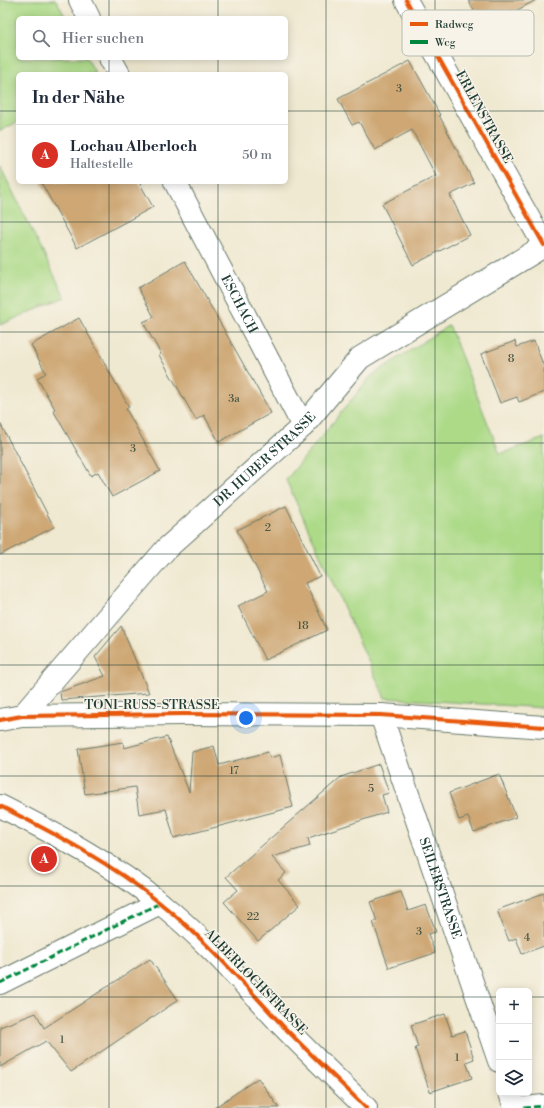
<!DOCTYPE html>
<html lang="de">
<head>
<meta charset="utf-8">
<style>
	:root { --surface:#fff; --page:#f6f6f7; --text:#1f2937; --muted:#747a83; --line:#e0e1e3; --accent:#d93025 }
	body { margin:0; font-family:"Libre Bodoni",serif; background:var(--page); color:var(--text) }
	.controls { position:absolute; right:12px; bottom:12px; display:grid; overflow:hidden; border-radius:6px; box-shadow:0 2px 10px #0003 }
	.controls button { width:36px; height:36px; display:grid; place-items:center; padding:0; border:0; border-bottom:1px solid var(--line); background:var(--surface); color:var(--text); font:20px sans-serif }
	.you { position:absolute; left:246px; top:718px; width:14px; height:14px; margin:-10px; border:3px solid #fff; border-radius:50%; background:#1a73e8; box-shadow:0 0 0 6px #1a73e833 }
	.badge { display:grid; place-items:center; width:26px; height:26px; border-radius:50%; background:var(--accent); color:#fff; font-size:13px; font-weight:700 }
	.pin { position:absolute; translate:-50% -50%; border:2px solid #fff; box-shadow:0 1px 4px #0006 }
	.list { margin:0; padding:0; list-style:none }
	h2 { display:flex; justify-content:space-between; align-items:center; height:52px; margin:0; padding:0 16px; font-size:17px }
	h2 small { font-size:13px; font-weight:400; color:var(--muted) }
	.list li { display:grid; grid-template-columns:26px 1fr auto; gap:12px; align-items:center; box-sizing:border-box; height:60px; padding:0 16px; border-top:1px solid var(--line) }
	.list b { display:block; font-size:15px; white-space:nowrap }
	.list p { margin:0; font-size:13px; white-space:nowrap; color:var(--muted) }
	.list em { font-size:13px; font-style:normal; color:var(--muted) }
	.icon { flex:none; width:22px; height:22px; fill:none; stroke:currentColor; stroke-width:2; stroke-linecap:round; stroke-linejoin:round }
	.map { position:relative; flex:none; width:544px; height:1108px; overflow:hidden }
	.search { position:absolute; background:var(--surface); box-shadow:0 2px 10px #0003; left:16px; top:16px; width:272px; height:44px; display:flex; align-items:center; gap:10px; box-sizing:border-box; padding:0 14px; border-radius:6px; color:var(--muted); font-size:15px }
	.panel { position:absolute; background:var(--surface); box-shadow:0 2px 10px #0003; left:16px; top:72px; width:272px; height:112px; border-radius:6px }
	.map>svg:first-child { display:block }
	.green { fill:#acda87; stroke:#668c5e }
	.building { fill:#cea774 }
	.lines { fill:none; stroke-linecap:round; stroke-linejoin:round }
	.street-casing { stroke:#68796b; stroke-width:24 }
	.street { stroke:#fff; stroke-width:22 }
	.quiet { stroke:#00873e; stroke-width:3; stroke-dasharray:6 3; stroke-linecap:butt }
	.cycleway-casing { stroke:#f7f3e8; stroke-width:6 }
	.cycleway { stroke:#e8590c; stroke-width:4 }
	.grid { fill:none; stroke:#1f3d34; stroke-width:1; stroke-opacity:0.55 }
	.labels { text-anchor:middle; dominant-baseline:central; stroke-width:3; stroke-linejoin:round; paint-order:stroke }
	.number-label { font-size:11px; fill:#4b5844 }
	.street-label { font-size:13px; fill:#1f3d34; stroke:#f7f3e8 }
	.key { fill:#f7f3e8; stroke:#b6bcb2; stroke-width:1 }
	.key-label { font-size:11px; fill:#1f3d34 }
</style>
</head>
<body>
<div class="map">
<svg width="544" height="1108" viewBox="0 0 544 1108">
	<rect width="100%" height="100%" fill="#f7f3e8"/>
	<filter id="ink" filterUnits="userSpaceOnUse"><feTurbulence type="fractalNoise" baseFrequency=".025" numOctaves="2"/><feDisplacementMap in="SourceGraphic" scale="8" xChannelSelector="R" yChannelSelector="G"/><feConvolveMatrix kernelMatrix="1 2 1 2 8 2 1 2 1" color-interpolation-filters="sRGB"/></filter>
	<filter id="wash" filterUnits="userSpaceOnUse"><feTurbulence type="fractalNoise" baseFrequency=".012" numOctaves="4" result="noise"/><feDisplacementMap in="SourceGraphic" scale="16" xChannelSelector="R" yChannelSelector="G"/><feGaussianBlur stdDeviation="0.9" result="paint"/><feColorMatrix in="noise" values="0 0 0 0 0 0 0 0 0 0 0 0 0 0 0 0 0 1.4 0 .05"/><feComposite in="paint" operator="in"/></filter>
	<g filter="url(#wash)">
		<rect width="100%" height="100%" fill="#f0e9d1"/>
		<!-- green -->
		<g class="green">
			<polygon points="0,0 56,0 66,18 18,18 18,58 87,58 96,74 18,74 18,122 0,131"/>
			<polygon points="0,166 65,297 0,325"/>
			<polygon points="449,325 500,454 544,438 544,708 385,698 286,480 371,376"/>
		</g>
		<g id="blocks">
			<!-- building -->
			<g class="building">
				<polygon points="468,0 536,0 484,28"/>
				<polygon points="410,61 440,115 439,115 474,183 450,195 470,235 413,265 382,204 436,176 412,130 375,150 359,122 352,125 338,99"/>
				<polygon points="41,182 139,182 153,207 77,248"/>
				<polygon points="185,261 271,413 219,442 204,415 196,420 159,355 161,354 143,322 154,317 138,288"/>
				<polygon points="79,318 129,407 126,409 160,471 112,497 98,472 91,476 53,410 55,409 37,378 46,373 31,345"/>
				<polygon points="515,341 517,347 534,341 544,367 544,392 519,402 517,397 500,403 481,354"/>
				<polygon points="0,423 54,527 0,555"/>
				<polygon points="286,506 320,576 305,583 327,630 265,660 238,606 268,591 237,530"/>
				<polygon points="121,626 149,693 61,700 60,692 105,676 95,657"/>
				<polygon points="167,737 189,792 192,752 214,746 219,765 268,752 270,758 280,755 293,807 174,838 166,809 139,814 135,787 85,794 78,749 123,742 124,748"/>
				<polygon points="379,764 389,793 382,795 387,812 308,838 310,846 272,857 286,873 278,880 300,905 258,941 224,902 238,890 226,877 341,777"/>
				<polygon points="499,774 516,817 474,832 468,817 459,820 449,793"/>
				<polygon points="401,892 408,911 426,905 436,932 428,934 435,953 389,968 373,922 377,921 370,902"/>
				<polygon points="544,893 544,946 522,954 516,938 509,941 497,910"/>
				<polygon points="150,959 178,1000 71,1072 46,1041 0,1067 0,1027 36,1013 44,1028"/>
				<polygon points="445,1014 452,1035 465,1031 474,1059 466,1062 472,1078 430,1092 415,1048 418,1047 411,1025"/>
				<polygon points="258,1078 279,1108 214,1108"/>
			</g>
		</g>
	</g>
	<g filter="url(#ink)">
		<use href="#blocks" fill-opacity="0" stroke="#68796b" stroke-width="1"/>
		<g class="lines">
			<defs>
				<g id="street">
					<polyline points="80,0 89,18"/>
					<polyline points="406,0 544,245"/>
					<polyline points="110,58 119,74"/>
					<path id="s1" d="M175,182L303,426"/>
					<path id="s2" d="M381,715L499,1061"/>
					<path id="s3" d="M22,716L166,549L303,426L360,358L544,246"/>
					<polyline points="0,720 22,716 182,714 381,715 544,727"/>
					<path d="M0,806C56,834 112,864 160,903C205,939 243,983 282,1025C309,1053 338,1080 366,1108"/>
					<polyline points="0,983 160,903"/>
					<polyline points="510,1093 515,1108"/>
					<polyline points="524,1108 544,1106"/>
				</g>
			</defs>
			<!-- street casing -->
			<use href="#street" class="street-casing"/>
			<!-- street -->
			<use href="#street" class="street"/>
			<!-- quiet -->
			<g class="quiet">
				<polyline points="0,983 160,903"/>
				<polyline points="524,1108 544,1106"/>
			</g>
			<defs>
				<g id="cycleway">
					<polyline points="406,0 544,245"/>
					<polyline points="0,720 22,716 182,714 381,715 544,727"/>
					<path d="M0,806C56,834 112,864 160,903C205,939 243,983 282,1025C309,1053 338,1080 366,1108"/>
				</g>
			</defs>
			<!-- cycleway casing -->
			<use href="#cycleway" class="cycleway-casing"/>
			<!-- cycleway -->
			<use href="#cycleway" class="cycleway"/>
		</g>
	</g>
	<!-- grid -->
	<path class="grid" d="M109,0V18M218,0V18M326,0V1108M435,0V1108M109,58V74M218,58V74M0,111H18M286,111H544M109,182V1108M218,182V1108M0,222H544M0,332H544M0,443H544M0,554H544M0,665H544M0,776H544M0,886H544M0,997H499M529,997H544"/>
	<g class="labels">
		<!-- number labels -->
		<g class="number-label">
			<text x="399" y="89">3</text>
			<text x="511" y="359">8</text>
			<text x="234" y="399">3a</text>
			<text x="133" y="449">3</text>
			<text x="268" y="528">2</text>
			<text x="303" y="626">18</text>
			<text x="234" y="771">17</text>
			<text x="371" y="789">5</text>
			<text x="253" y="917">22</text>
			<text x="419" y="932">3</text>
			<text x="527" y="938">4</text>
			<text x="62" y="1040">1</text>
			<text x="457" y="1058">1</text>
		</g>
		<!-- street labels -->
		<g class="street-label">
			<text transform="translate(484 117) rotate(61)">ERLENSTRASSE</text>
			<text stroke="none"><textPath href="#s1" startOffset="138">ESCHACH</textPath></text>
			<text stroke="none"><textPath href="#s3" startOffset="354">DR. HUBER STRASSE</textPath></text>
			<text x="152" y="705">TONI-RUSS-STRASSE</text>
			<text stroke="none"><textPath href="#s2" startOffset="183">SEILERSTRASSE</textPath></text>
			<text transform="translate(256 982) rotate(46)">ALBERLOCHSTRASSE</text>
		</g>
	</g>
	<!-- legend -->
	<rect x="402" y="10" width="132" height="46" rx="6" class="key"/>
	<rect x="410" y="22" width="18" height="4" fill="#e8590c"/>
	<rect x="410" y="40" width="18" height="4" fill="#00873e"/>
	<g class="key-label">
		<text x="435" y="28">Radweg</text>
		<text x="435" y="46">Weg</text>
	</g>
</svg>
<div class="controls">
<button>+</button>
<button>−</button>
<button><svg class="icon" aria-label="layers" viewBox="0 0 24 24"><path d="M12 4l9 5-9 5-9-5zM3 14l9 5 9-5"/></svg></button>
</div>
<div class="you"></div>
<div class="pin badge" style="left:44px;top:859px">A</div>
<div class="search"><svg class="icon" aria-label="search" viewBox="0 0 24 24"><circle cx="10" cy="10" r="6"/><path d="M15 15l6 6"/></svg>Hier suchen</div>
<section class="panel">
<h2>In der Nähe<small></small></h2>
<ul class="list">
<li><span class="badge">A</span><div><b>Lochau Alberloch</b><p>Haltestelle</p></div><em>50 m</em></li>
</ul>
</section>
</div>
</body>
</html>
